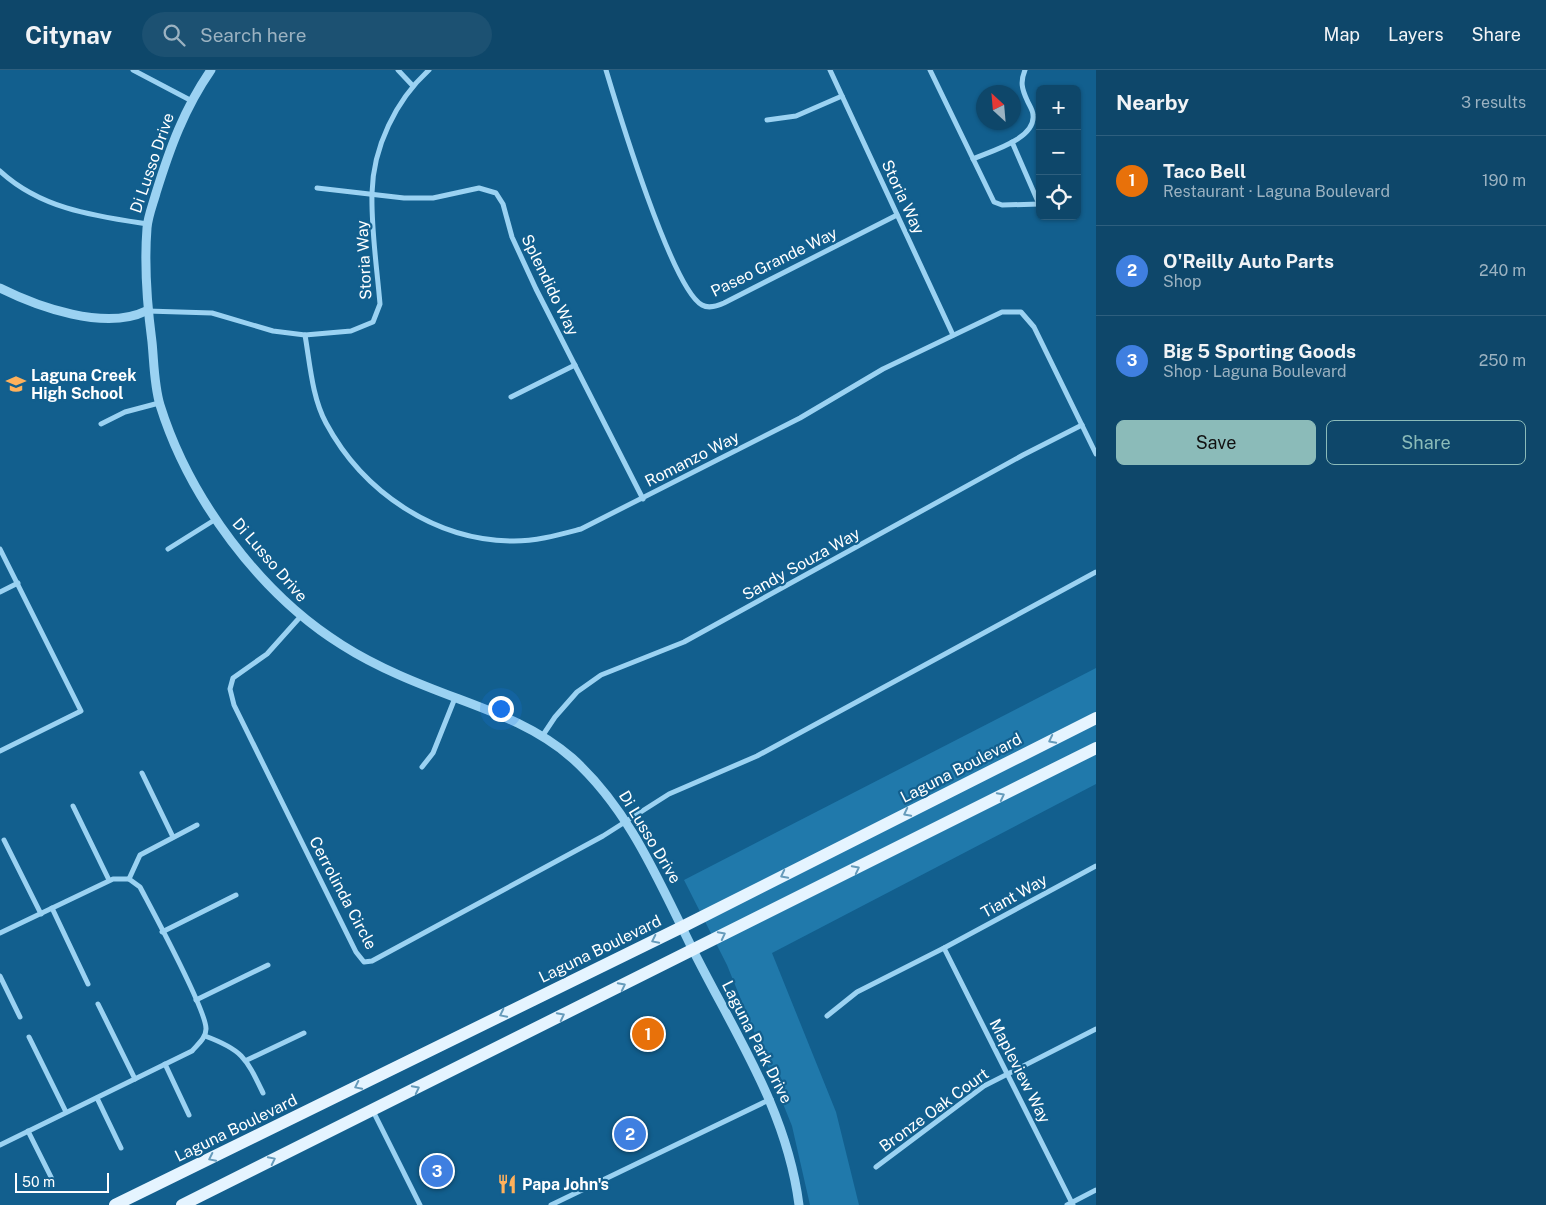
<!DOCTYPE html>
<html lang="en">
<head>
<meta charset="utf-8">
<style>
	:root { --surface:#0e476a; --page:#1c5172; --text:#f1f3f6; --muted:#9bb2c1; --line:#2e5f7e; --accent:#8bbbb9 }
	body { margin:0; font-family:"Public Sans",sans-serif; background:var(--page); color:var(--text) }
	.controls { position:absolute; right:15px; top:15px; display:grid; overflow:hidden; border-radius:8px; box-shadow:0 1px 4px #0004 }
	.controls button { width:45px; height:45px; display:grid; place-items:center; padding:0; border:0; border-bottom:1px solid var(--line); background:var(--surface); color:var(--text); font:25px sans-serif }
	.compass { position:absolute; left:976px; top:15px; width:45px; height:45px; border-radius:50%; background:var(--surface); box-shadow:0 1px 4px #0004; rotate:334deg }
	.scale { position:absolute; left:15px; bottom:12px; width:94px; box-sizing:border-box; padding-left:5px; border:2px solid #fff; border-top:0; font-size:14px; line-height:18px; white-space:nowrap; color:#fff; -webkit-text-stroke:4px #125f8e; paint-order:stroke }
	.you { position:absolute; left:500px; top:638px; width:18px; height:18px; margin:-12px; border:4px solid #fff; border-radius:50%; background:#1a73e8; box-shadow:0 0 0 8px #1a73e833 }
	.badge { display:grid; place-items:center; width:32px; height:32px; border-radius:50%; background:var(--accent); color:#fff; font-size:16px; font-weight:700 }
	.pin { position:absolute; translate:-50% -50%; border:2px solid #fff; box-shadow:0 1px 5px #0006 }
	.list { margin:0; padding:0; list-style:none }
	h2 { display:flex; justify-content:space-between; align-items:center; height:65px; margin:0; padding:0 20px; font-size:21px }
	h2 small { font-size:16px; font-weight:400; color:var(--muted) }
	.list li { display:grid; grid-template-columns:32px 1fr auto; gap:15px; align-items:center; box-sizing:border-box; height:90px; padding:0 20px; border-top:1px solid var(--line) }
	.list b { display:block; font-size:19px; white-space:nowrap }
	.list p { margin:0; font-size:16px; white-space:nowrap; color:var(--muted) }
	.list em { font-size:16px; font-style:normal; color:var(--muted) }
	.actions { display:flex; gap:10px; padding:15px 20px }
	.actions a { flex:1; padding:11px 0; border:1px solid var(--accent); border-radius:8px; text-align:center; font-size:18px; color:var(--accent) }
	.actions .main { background:var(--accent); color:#111 }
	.icon { flex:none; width:28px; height:28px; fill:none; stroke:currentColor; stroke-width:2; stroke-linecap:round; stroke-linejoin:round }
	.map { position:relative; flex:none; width:1096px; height:1135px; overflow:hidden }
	header { display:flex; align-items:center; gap:30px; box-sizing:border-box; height:70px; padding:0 25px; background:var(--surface); border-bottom:1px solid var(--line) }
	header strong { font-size:24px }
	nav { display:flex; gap:28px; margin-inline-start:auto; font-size:18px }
	.search { width:350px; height:45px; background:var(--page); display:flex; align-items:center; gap:12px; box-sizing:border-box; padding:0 18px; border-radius:28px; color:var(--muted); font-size:19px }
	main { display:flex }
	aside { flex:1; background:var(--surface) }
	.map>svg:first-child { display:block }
	.green { fill:#2079ab }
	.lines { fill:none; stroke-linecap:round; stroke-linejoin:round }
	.minor { stroke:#9bd2f2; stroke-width:5 }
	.tertiary { stroke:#9bd2f2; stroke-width:9 }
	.primary { stroke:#e5f4ff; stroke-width:12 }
	.oneway { stroke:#669bbb }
	.labels { text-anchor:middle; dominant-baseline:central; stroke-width:4.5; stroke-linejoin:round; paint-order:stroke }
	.street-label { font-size:16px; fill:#fff; stroke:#125f8e }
	.poi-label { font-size:16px; font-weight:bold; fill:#fff; stroke:#125f8e; text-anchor:start }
</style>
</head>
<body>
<header>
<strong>Citynav</strong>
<div class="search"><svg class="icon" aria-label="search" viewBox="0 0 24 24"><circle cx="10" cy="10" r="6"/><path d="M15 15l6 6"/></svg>Search here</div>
<nav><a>Map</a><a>Layers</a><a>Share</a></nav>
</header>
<main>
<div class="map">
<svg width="1096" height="1135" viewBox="0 0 1096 1135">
	<rect width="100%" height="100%" fill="#125f8e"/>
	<!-- green -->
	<polygon class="green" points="1096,598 1096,714 772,883 836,1042 859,1135 810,1135 792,1056 727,895 684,810"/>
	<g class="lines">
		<!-- minor -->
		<g class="minor">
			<polyline points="133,0 190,30"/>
			<polyline points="398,0 413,16"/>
			<path d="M606,0C618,40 672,219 702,235C709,239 717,236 724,233L897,145"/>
			<polyline points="830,0 953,265"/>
			<polyline points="930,0 994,132 1002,135 1040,134"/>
			<polyline points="767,50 796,46 842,26"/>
			<polyline points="1012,72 1039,134"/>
			<path d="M973,89C991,81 1036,69 1033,45C1033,40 1029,35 1027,30C1022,19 1020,12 1025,0"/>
			<path d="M0,101C41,139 95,146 147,154"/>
			<polyline points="317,118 404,128 433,128 479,118 496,123 503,134 512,167 536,219 643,429"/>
			<path d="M147,241L212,243L273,261L305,265L351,261L373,252L380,234C377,198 371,159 372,123C373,77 396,30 429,0"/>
			<path d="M305,265C310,294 312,327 326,353C363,422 435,471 514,471C537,471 558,465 581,459L800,348L883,299L1002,242H1021L1034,257L1096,384"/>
			<polyline points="511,327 575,295"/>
			<polyline points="101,354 125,342 159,333"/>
			<polyline points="0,479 81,641 0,681"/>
			<polyline points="168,479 216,449"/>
			<polyline points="0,522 18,513"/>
			<polyline points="301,546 267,584 233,608 230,619 234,635 356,882 364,892 372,891 603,766 669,724 757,686 1096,502"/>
			<polyline points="543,665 555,647 577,622 601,605 684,572 1023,385 1082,355"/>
			<polyline points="422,697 433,683 455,628"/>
			<polyline points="142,703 173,767"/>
			<polyline points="73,736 109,810"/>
			<polyline points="4,770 41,844"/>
			<polyline points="129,809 140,785 197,755"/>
			<polyline points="52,838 88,914"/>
			<polyline points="162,862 236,825"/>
			<path d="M0,863L113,809H129L140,817C152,840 207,941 206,959C206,968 198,974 192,981L0,1075"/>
			<polyline points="944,878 1073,1135"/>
			<polyline points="0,906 20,947"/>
			<polyline points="196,930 268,895"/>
			<polyline points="98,934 135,1009"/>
			<polyline points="827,946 857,922 944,878 1096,796"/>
			<path d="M205,966C243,980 246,988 263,1023"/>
			<polyline points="29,967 66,1042"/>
			<polyline points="247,990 304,963"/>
			<polyline points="165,994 189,1045"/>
			<polyline points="97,1028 121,1078"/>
			<polyline points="373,1041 420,1135"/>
			<polyline points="28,1061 53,1111"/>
			<polyline points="876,1097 984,1016 1096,959"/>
			<polyline points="551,1135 771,1029"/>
			<polyline points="1067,1135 1096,1120"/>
		</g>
		<!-- tertiary -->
		<g class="tertiary">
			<path d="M211,0C184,39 170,78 156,123C153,134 148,146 147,158C144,196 147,234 152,272C154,292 154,315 160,335C189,428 260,524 342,575C378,598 419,614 459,629C499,644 539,659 572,688C630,740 659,812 693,880C735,964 787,1040 799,1135"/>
			<path d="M0,218C38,237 105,261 146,241"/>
		</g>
		<!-- primary -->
		<g class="primary">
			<polyline points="115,1135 682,857 1096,648"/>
			<polyline points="182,1135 1096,678"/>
		</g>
	</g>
	<!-- one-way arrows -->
	<defs><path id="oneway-chevron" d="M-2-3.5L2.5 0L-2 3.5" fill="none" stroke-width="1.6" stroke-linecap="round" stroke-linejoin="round" transform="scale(1.25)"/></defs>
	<g class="oneway">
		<use href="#oneway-chevron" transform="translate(1052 670) rotate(153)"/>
		<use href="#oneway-chevron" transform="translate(1001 726) rotate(-27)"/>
		<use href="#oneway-chevron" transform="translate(907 743) rotate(153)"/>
		<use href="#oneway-chevron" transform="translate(856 799) rotate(-27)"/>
		<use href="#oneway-chevron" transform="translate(784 805) rotate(153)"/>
		<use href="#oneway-chevron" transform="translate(722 865) rotate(-27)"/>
		<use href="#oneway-chevron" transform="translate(655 870) rotate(154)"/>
		<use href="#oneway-chevron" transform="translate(622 916) rotate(-27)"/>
		<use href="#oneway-chevron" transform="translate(503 944) rotate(154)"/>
		<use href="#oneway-chevron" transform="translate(561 946) rotate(-27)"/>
		<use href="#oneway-chevron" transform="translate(358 1016) rotate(154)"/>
		<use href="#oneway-chevron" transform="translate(416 1019) rotate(-27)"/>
		<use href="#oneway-chevron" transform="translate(212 1088) rotate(154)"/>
		<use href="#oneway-chevron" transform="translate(272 1090) rotate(-26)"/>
	</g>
	<!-- icons -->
	<defs>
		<symbol id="school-bare" viewBox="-9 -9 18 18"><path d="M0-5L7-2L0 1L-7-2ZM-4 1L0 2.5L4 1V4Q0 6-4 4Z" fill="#ffb15b" stroke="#125f8e" stroke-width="2.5" paint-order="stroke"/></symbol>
		<symbol id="restaurant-bare" viewBox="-9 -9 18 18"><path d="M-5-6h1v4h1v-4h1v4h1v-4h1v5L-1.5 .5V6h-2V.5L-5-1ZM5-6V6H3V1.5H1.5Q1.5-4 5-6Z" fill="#ffb15b" stroke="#125f8e" stroke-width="2.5" paint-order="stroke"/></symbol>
	</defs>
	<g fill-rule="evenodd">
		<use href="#school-bare" x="2" y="300" width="28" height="28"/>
		<use href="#restaurant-bare" x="493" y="1100" width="28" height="28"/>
	</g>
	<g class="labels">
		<!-- street labels -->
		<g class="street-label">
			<text transform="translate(152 93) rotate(-71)">Di Lusso Drive</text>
			<text transform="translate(903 127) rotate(65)">Storia Way</text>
			<text transform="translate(364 190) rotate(-93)">Storia Way</text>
			<text transform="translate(774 192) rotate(-26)">Paseo Grande Way</text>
			<text transform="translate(550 215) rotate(64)">Splendido Way</text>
			<text transform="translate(692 389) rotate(-27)">Romanzo Way</text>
			<text transform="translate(270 490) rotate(49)">Di Lusso Drive</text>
			<text transform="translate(801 494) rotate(-29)">Sandy Souza Way</text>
			<text transform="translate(961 698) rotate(-27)">Laguna Boulevard</text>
			<text transform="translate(650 767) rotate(59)">Di Lusso Drive</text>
			<text transform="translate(343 823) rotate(62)">Cerrolinda Circle</text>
			<text transform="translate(1014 826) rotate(-29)">Tiant Way</text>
			<text transform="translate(600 879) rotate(-26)">Laguna Boulevard</text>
			<text transform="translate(757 972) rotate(63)">Laguna Park Drive</text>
			<text transform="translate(1020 1001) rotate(63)">Mapleview Way</text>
			<text transform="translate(934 1040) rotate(-36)">Bronze Oak Court</text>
			<text transform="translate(236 1058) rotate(-26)">Laguna Boulevard</text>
		</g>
		<!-- poi labels -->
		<g class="poi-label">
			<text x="31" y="305">Laguna Creek<tspan x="31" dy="18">High School</tspan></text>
			<text x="522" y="1114">Papa John's</text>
		</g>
	</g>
</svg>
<div class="controls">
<button>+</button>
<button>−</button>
<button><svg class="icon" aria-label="locate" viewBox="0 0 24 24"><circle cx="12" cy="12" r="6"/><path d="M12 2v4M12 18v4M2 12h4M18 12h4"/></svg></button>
</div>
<svg class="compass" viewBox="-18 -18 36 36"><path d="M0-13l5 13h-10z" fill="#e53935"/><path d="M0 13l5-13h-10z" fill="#9bb2c1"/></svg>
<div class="scale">50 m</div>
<div class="you"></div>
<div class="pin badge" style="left:648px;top:964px;background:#e8710a">1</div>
<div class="pin badge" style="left:630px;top:1064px;background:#3f7fe0">2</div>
<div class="pin badge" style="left:437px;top:1101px;background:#3f7fe0">3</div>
</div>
<aside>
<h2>Nearby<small>3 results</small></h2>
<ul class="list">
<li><span class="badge" style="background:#e8710a">1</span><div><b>Taco Bell</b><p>Restaurant · Laguna Boulevard</p></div><em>190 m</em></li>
<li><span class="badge" style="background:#3f7fe0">2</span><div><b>O'Reilly Auto Parts</b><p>Shop</p></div><em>240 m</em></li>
<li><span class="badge" style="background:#3f7fe0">3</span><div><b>Big 5 Sporting Goods</b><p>Shop · Laguna Boulevard</p></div><em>250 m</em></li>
</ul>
<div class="actions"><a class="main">Save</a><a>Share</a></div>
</aside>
</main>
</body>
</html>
